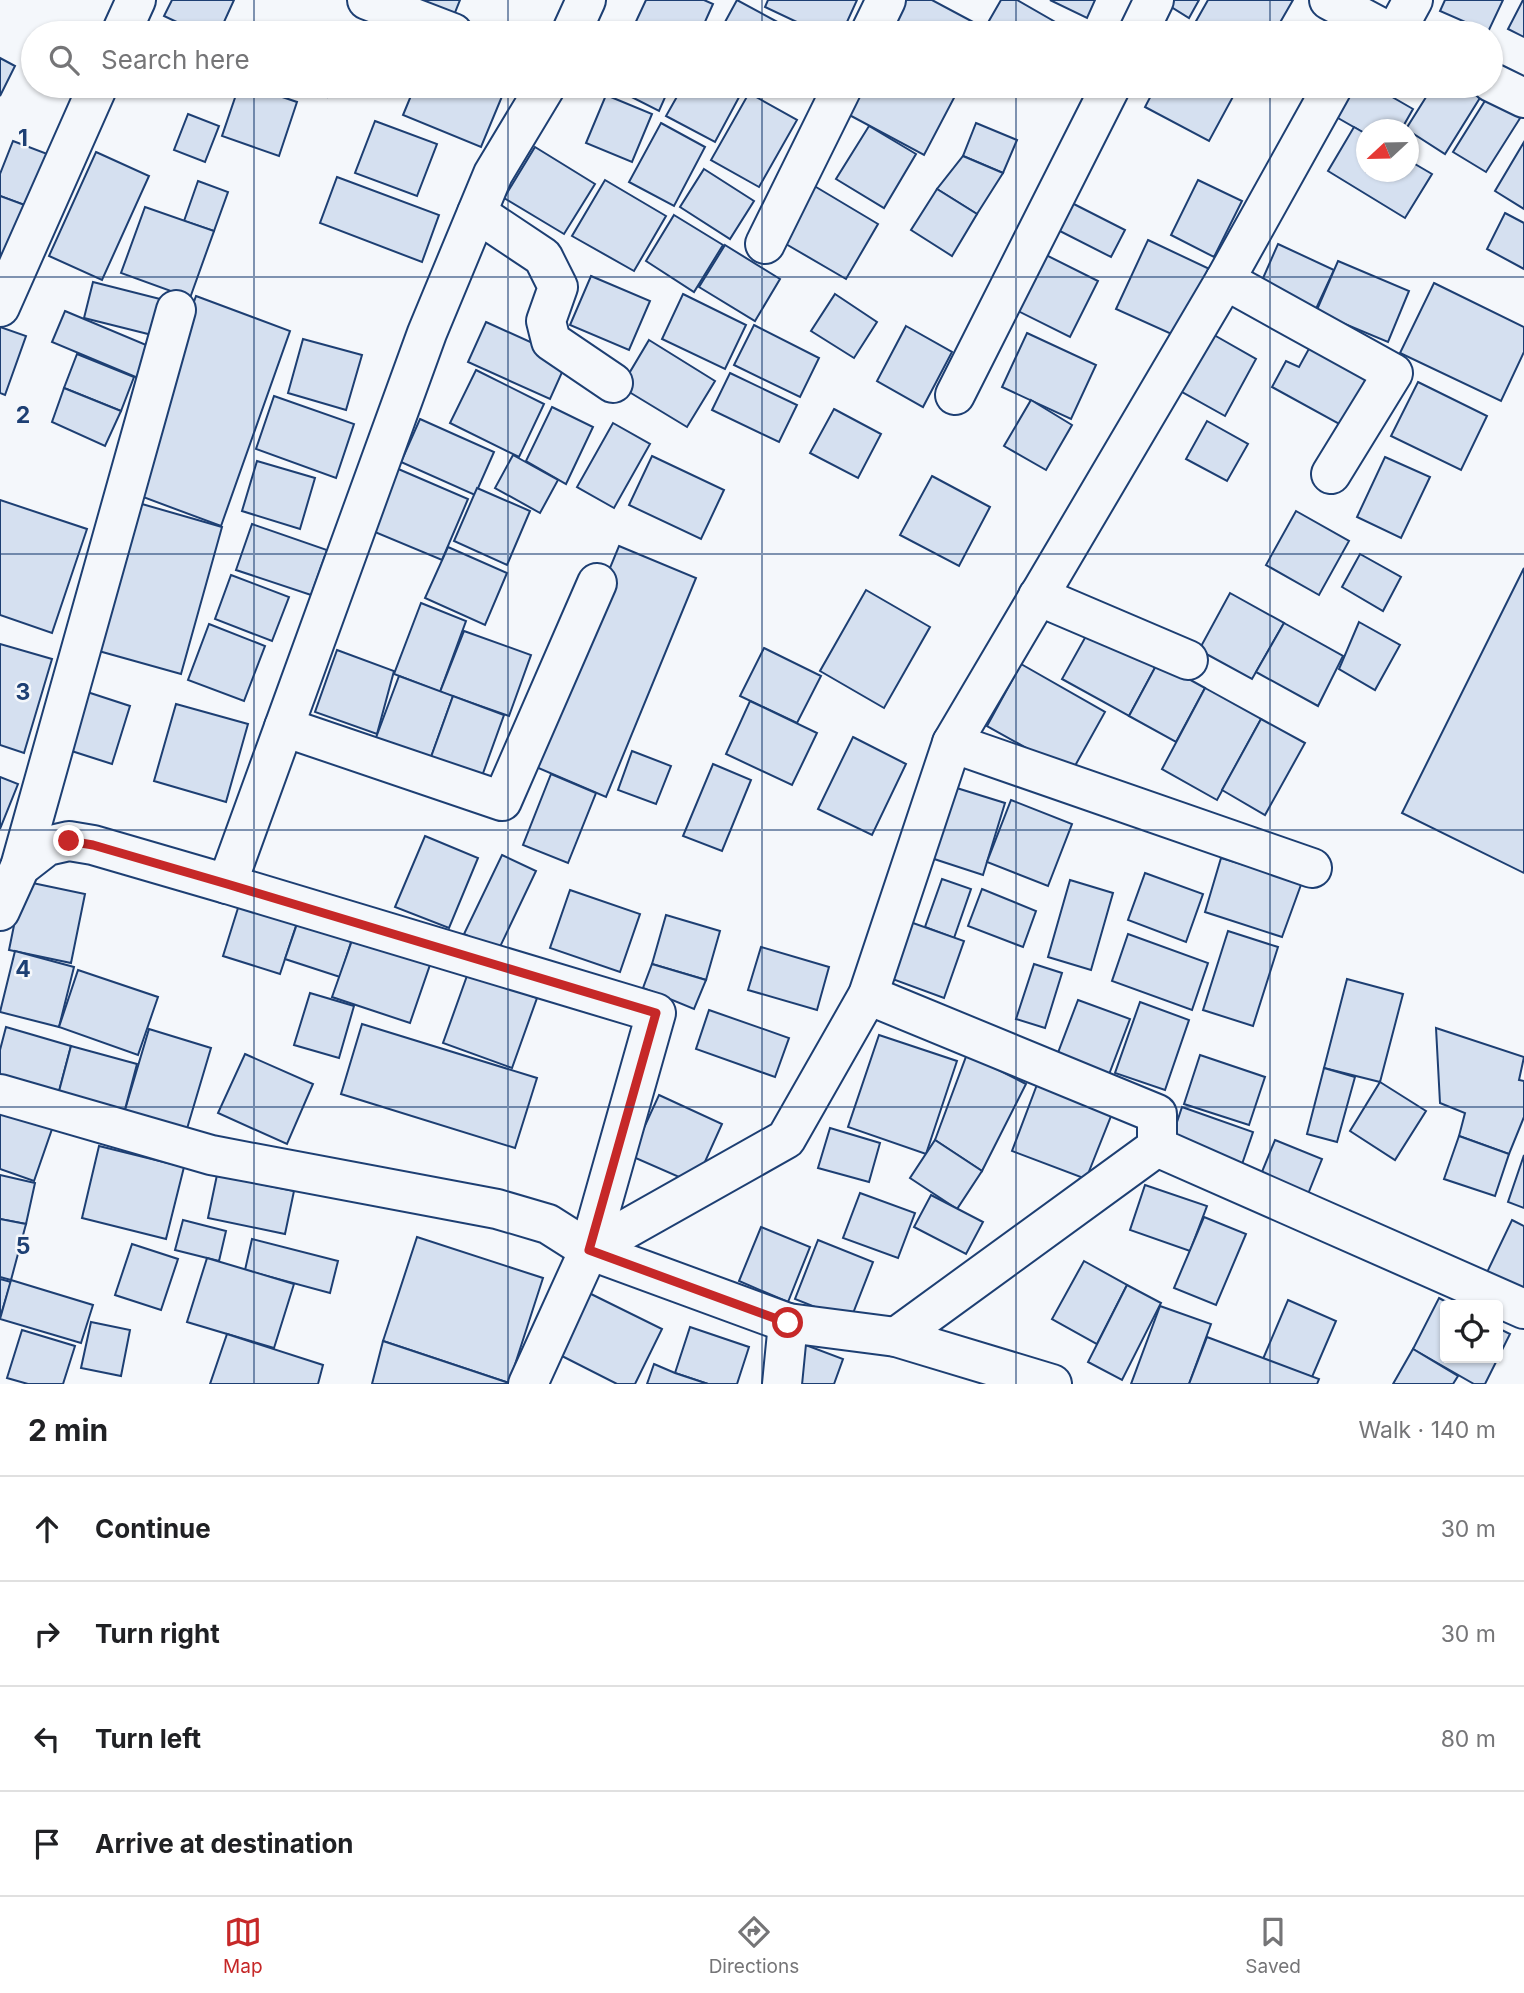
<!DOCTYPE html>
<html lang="en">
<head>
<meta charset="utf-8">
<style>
	:root { --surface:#fff; --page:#f6f6f6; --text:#202124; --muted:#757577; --line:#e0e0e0; --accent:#c62828 }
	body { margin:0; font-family:Inter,sans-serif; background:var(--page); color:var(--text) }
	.controls { position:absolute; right:21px; bottom:21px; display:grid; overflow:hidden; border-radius:7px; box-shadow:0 2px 5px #0004 }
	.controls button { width:63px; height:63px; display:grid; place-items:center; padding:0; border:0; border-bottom:2px solid var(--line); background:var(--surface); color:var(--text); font:35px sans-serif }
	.compass { position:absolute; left:1356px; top:119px; width:63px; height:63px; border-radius:50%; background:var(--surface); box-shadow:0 2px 5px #0004; rotate:248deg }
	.stop { position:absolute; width:21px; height:21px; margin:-16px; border:5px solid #c62828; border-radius:50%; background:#fff }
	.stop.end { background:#c62828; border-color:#fff; box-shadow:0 2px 7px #0008 }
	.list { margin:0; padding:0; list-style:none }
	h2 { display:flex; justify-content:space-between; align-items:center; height:91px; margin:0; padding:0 28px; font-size:30px }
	h2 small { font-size:23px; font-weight:400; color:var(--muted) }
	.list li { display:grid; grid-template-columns:46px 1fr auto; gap:21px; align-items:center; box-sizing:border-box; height:105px; padding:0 28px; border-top:2px solid var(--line) }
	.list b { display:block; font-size:26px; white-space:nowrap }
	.list em { font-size:23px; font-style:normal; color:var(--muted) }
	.icon { flex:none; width:38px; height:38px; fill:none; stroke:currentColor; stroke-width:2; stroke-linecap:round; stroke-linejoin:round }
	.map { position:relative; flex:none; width:1524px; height:1384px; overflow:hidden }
	.search { position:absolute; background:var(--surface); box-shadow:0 2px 5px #0004; left:21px; right:21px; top:21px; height:77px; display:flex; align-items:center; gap:18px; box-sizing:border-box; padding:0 24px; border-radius:38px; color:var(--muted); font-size:26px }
	.sheet { height:511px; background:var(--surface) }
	nav { display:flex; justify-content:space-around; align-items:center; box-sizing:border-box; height:98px; border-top:2px solid var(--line); background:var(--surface); font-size:19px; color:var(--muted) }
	nav a { display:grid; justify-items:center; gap:4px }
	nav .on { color:var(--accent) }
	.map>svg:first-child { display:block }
	.building { fill:#d5e0f0; stroke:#1d3f73; stroke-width:2 }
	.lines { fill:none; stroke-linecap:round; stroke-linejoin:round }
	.minor-casing { stroke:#1d3f73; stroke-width:42 }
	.minor { stroke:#f4f7fb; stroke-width:38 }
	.route { stroke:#c62828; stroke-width:9 }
	.grid { fill:none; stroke:#1d3f73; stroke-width:2; stroke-opacity:0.55 }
	.grid-label { font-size:23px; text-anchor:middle; font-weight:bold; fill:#1d3f73; stroke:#f4f7fb; stroke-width:5; stroke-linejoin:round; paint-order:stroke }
</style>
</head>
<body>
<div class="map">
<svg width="1524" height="1384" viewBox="0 0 1524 1384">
	<rect width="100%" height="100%" fill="#f4f7fb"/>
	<!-- building -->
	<g class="building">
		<polygon points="172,0 234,0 219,33 200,33 164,16"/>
		<polygon points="401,0 460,0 452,20"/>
		<polygon points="646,0 704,0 713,4 700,33 638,33 632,30"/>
		<polygon points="737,0 785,26 782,33 719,33"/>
		<polygon points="768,0 857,0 842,33 820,33 765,7"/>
		<polygon points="899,0 932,0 975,23 970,33 881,33"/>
		<polygon points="1001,0 1017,0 1071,31 982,33"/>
		<polygon points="1050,0 1095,0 1087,18"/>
		<polygon points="1160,0 1199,0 1189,18"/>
		<polygon points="1208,0 1293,0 1274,33 1212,33 1195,23"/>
		<polygon points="1445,0 1503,0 1488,32 1440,11"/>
		<polygon points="1523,0 1524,0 1524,37 1508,29"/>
		<polygon points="1184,24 1203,33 1179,33"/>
		<polygon points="265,26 286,33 262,33"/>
		<polygon points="0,58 15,66 0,96"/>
		<polygon points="239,86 250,86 297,102 279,156 222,136"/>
		<polygon points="295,86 331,86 327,97"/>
		<polygon points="415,86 484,86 503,94 481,147 403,115"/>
		<polygon points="610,86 670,86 659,111"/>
		<polygon points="683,86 745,86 715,142 666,116"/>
		<polygon points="853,86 936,86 955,96 924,155 840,110"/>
		<polygon points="1156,86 1222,86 1235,93 1209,141 1145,107"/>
		<polygon points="1348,86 1373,86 1413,109 1401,130 1366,130 1366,134 1331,114"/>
		<polygon points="1433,86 1472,86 1483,93 1445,154 1406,129"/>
		<polygon points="1493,88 1524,112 1486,172 1453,152"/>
		<polygon points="749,93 797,120 759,187 711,160"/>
		<polygon points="606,95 652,114 632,162 586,143"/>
		<polygon points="188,114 219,126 205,162 174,150"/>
		<polygon points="375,121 437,144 417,196 355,173"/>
		<polygon points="661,123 705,147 674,206 629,182"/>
		<polygon points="976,123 1017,140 1003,173 963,156"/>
		<polygon points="869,126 916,154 884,208 836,179"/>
		<polygon points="1354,127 1366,134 1366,172 1408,172 1408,160 1432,174 1405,218 1328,171"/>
		<polygon points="13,141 50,155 30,207 0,196 0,174"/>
		<polygon points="1524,142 1524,209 1495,191"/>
		<polygon points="535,147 595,184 564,234 504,198"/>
		<polygon points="96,152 149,176 102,280 49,256"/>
		<polygon points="963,156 1003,173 977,214 937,189"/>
		<polygon points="704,169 754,201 730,239 680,207"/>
		<polygon points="337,177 439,215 422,262 320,223"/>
		<polygon points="605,180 666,216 634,271 572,236"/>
		<polygon points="1198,180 1242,201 1214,257 1171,235"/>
		<polygon points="198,181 228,192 214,231 184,221"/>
		<polygon points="811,184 878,224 846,279 779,240"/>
		<polygon points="937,189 977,214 952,256 911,230"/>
		<polygon points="0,196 30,207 8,262 0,259"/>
		<polygon points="1064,199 1125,230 1111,257 1050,226"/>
		<polygon points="145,207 214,231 190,298 121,273"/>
		<polygon points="1505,213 1524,223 1524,269 1487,249"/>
		<polygon points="674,215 723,245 694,292 646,261"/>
		<polygon points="1148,240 1218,273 1187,341 1116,309"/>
		<polygon points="1278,244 1334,270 1315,311 1260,285"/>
		<polygon points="725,245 780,279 755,321 699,287"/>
		<polygon points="1042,253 1098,281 1070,337 1014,309"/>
		<polygon points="1338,261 1409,291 1388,342 1316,312"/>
		<polygon points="591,276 650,301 629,350 570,325"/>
		<polygon points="93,282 164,300 156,336 84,318"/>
		<polygon points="1434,283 1524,327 1524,352 1501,401 1400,353"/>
		<polygon points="683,294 746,325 725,369 662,339"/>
		<polygon points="835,294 877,322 854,358 811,331"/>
		<polygon points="196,296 290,331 221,526 127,491"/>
		<polygon points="65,311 151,347 138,378 52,342"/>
		<polygon points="486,322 568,359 550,399 468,362"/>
		<polygon points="754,325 819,358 800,397 734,365"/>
		<polygon points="906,326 952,352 923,407 877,381"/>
		<polygon points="0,327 26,336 5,395 0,393"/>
		<polygon points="1207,331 1256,359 1225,416 1175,388"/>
		<polygon points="1027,333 1096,365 1071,419 1002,387"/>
		<polygon points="303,339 362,355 346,410 288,393"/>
		<polygon points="649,340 715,381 687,427 621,387"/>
		<polygon points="1311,345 1368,376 1341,425 1272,387 1286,361 1299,367"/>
		<polygon points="77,354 134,377 121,411 64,388"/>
		<polygon points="476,370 544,404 519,457 450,423"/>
		<polygon points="730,373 797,405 779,442 712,410"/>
		<polygon points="1418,382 1487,416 1461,470 1391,436"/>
		<polygon points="64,388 121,411 105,446 52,422"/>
		<polygon points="274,396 354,424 336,478 256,449"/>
		<polygon points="1031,400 1072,425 1046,470 1004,446"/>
		<polygon points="552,407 593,427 566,484 526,461"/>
		<polygon points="834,409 881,434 858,478 810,453"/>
		<polygon points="420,419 494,452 475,495 401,462"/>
		<polygon points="1207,421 1248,444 1227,481 1186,459"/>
		<polygon points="613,423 650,444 614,508 577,487"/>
		<polygon points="513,455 558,480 540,513 495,488"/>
		<polygon points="652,456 724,490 701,539 629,505"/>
		<polygon points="1385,457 1430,477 1401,538 1357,517"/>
		<polygon points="257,461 315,478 300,529 242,511"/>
		<polygon points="396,468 468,499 442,560 370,530"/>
		<polygon points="932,476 990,507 959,566 900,535"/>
		<polygon points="477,488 530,511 507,565 454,541"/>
		<polygon points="0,500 87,529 52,633 0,615"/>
		<polygon points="128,500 222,527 181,674 88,648"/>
		<polygon points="1296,511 1349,541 1319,595 1266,565"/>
		<polygon points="252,524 327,550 311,595 236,570"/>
		<polygon points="619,546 696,578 606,797 529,764"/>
		<polygon points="448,547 507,573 485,625 425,598"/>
		<polygon points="1360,554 1401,577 1383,611 1342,587"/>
		<polygon points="1524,568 1524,873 1402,813"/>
		<polygon points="231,575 289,597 272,641 215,619"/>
		<polygon points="866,590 930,627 884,708 820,671"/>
		<polygon points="1230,593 1284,623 1252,679 1199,650"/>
		<polygon points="421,603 466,621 440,692 394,674"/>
		<polygon points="1359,622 1400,645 1375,690 1339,669"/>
		<polygon points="1284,623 1343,656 1318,706 1256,672"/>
		<polygon points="209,624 265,646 244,701 188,680"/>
		<polygon points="1091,627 1157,664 1129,716 1062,679"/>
		<polygon points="464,631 531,655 509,716 440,692"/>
		<polygon points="0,644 52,659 24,753 0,745"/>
		<polygon points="764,648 821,676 797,723 740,696"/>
		<polygon points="337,650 394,671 377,734 315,712"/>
		<polygon points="1158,662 1205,688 1176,742 1129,716"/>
		<polygon points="1021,664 1105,712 1071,773 987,726"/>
		<polygon points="399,676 453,696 429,763 374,743"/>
		<polygon points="75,688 130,706 112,764 56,746"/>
		<polygon points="1205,688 1261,719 1217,800 1162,769"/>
		<polygon points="453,696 504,715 482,776 431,757"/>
		<polygon points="750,701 817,733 792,785 726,754"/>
		<polygon points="176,704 248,724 226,802 154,781"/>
		<polygon points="1261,719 1305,743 1265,815 1222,790"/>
		<polygon points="853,737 906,764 872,835 818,809"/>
		<polygon points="632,751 671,766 656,804 618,790"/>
		<polygon points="713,764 751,780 722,851 683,836"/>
		<polygon points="551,774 596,793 568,863 523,845"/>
		<polygon points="0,777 18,784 0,829"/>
		<polygon points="947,785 1005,803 983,875 925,856"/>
		<polygon points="1011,800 1072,824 1048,886 987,862"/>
		<polygon points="425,836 478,858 449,928 395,907"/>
		<polygon points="502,855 536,871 498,951 464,934"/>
		<polygon points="1221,858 1302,882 1282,937 1205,912"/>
		<polygon points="1145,873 1203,894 1186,942 1128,920"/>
		<polygon points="942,879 971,889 954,938 925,927"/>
		<polygon points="1070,880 1113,893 1091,970 1048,957"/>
		<polygon points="23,881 85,894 71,963 9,950"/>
		<polygon points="982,889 1036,911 1023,947 968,926"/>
		<polygon points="570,890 640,914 620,972 550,948"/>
		<polygon points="243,892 301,911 280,974 223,956"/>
		<polygon points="666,915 720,931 706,980 652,964"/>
		<polygon points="896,917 964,941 944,998 876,973"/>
		<polygon points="299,918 353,936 340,977 285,959"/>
		<polygon points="1228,931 1278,947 1253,1026 1203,1010"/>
		<polygon points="355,932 432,959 410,1023 332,997"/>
		<polygon points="1128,934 1208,963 1192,1010 1112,981"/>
		<polygon points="761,947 829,967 817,1010 748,990"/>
		<polygon points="15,951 74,967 59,1027 0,1012"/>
		<polygon points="652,964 706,980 694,1009 643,988"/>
		<polygon points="1034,964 1062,973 1045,1028 1016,1019"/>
		<polygon points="78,970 158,997 138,1055 59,1027"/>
		<polygon points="468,973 537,998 512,1068 443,1043"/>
		<polygon points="1347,979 1403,994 1380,1082 1324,1068"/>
		<polygon points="310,993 354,1006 339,1058 294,1045"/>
		<polygon points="1078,1000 1130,1019 1108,1077 1056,1058"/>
		<polygon points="1140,1002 1189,1020 1165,1090 1115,1073"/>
		<polygon points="709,1010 789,1038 775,1077 696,1049"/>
		<polygon points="362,1024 537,1078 515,1148 341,1094"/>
		<polygon points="6,1027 71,1046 58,1095 0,1079 0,1050"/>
		<polygon points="1436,1028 1524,1057 1519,1080 1524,1081 1524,1117 1509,1154 1459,1136 1465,1113 1440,1103"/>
		<polygon points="149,1029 211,1048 186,1132 124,1113"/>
		<polygon points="879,1035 957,1061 926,1154 848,1127"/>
		<polygon points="71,1046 137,1064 124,1113 58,1095"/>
		<polygon points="245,1054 313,1084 287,1144 218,1113"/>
		<polygon points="967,1054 1026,1084 982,1171 935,1140"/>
		<polygon points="1200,1055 1265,1077 1249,1125 1184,1104"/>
		<polygon points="1324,1068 1355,1077 1337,1142 1307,1134"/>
		<polygon points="1038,1082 1113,1111 1086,1179 1012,1151"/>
		<polygon points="1380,1082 1426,1111 1395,1160 1350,1131"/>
		<polygon points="659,1095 722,1124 695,1184 631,1156"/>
		<polygon points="1182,1107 1253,1132 1240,1170 1169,1146"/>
		<polygon points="0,1111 52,1129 34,1181 0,1169"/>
		<polygon points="830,1128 880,1143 869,1182 818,1168"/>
		<polygon points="1459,1136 1509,1154 1495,1196 1444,1179"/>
		<polygon points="935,1140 982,1171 957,1209 910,1178"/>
		<polygon points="1275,1140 1322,1159 1304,1204 1257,1184"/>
		<polygon points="99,1146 184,1167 166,1239 82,1218"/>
		<polygon points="1524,1155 1524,1208 1508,1202"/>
		<polygon points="0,1175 35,1183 26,1224 0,1219"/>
		<polygon points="217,1175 294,1191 285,1234 208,1218"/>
		<polygon points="1145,1185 1207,1206 1190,1251 1130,1230"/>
		<polygon points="860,1193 915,1213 898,1258 843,1238"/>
		<polygon points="931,1195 983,1222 966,1254 914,1227"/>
		<polygon points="1204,1217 1246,1234 1216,1305 1174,1288"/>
		<polygon points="0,1219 26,1224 11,1280 0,1277"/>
		<polygon points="183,1220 226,1231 219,1261 175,1250"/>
		<polygon points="1512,1220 1524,1226 1524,1308 1480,1287"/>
		<polygon points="761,1227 810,1247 788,1302 739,1281"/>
		<polygon points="417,1237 543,1278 509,1383 383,1341"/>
		<polygon points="252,1239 338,1261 330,1293 245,1270"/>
		<polygon points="818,1240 873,1262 850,1321 795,1299"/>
		<polygon points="132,1244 178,1259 161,1310 115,1295"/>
		<polygon points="207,1258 294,1284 274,1348 187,1322"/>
		<polygon points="1084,1261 1127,1285 1097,1344 1052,1319"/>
		<polygon points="0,1279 11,1282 0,1318"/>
		<polygon points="11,1280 93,1305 81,1343 0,1319"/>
		<polygon points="1127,1285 1161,1303 1122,1380 1088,1362"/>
		<polygon points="587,1292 662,1329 635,1384 617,1384 556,1353"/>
		<polygon points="1439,1298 1452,1305 1445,1305 1445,1358 1498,1358 1498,1328 1510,1334 1485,1384 1474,1384 1413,1349"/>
		<polygon points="1288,1300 1336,1321 1312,1377 1263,1359"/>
		<polygon points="1160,1306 1211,1324 1189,1384 1131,1384"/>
		<polygon points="91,1322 130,1330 121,1376 81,1368"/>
		<polygon points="690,1327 749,1347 737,1384 708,1384 675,1373"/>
		<polygon points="22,1330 75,1346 63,1384 28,1384 7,1378"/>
		<polygon points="227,1334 323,1365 318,1384 210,1384"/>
		<polygon points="1207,1337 1319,1379 1317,1384 1189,1384"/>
		<polygon points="383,1341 509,1383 508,1384 372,1384"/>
		<polygon points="803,1344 843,1359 834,1384 788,1384"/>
		<polygon points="1413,1349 1458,1376 1453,1384 1393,1384"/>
		<polygon points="654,1364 675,1373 708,1384 647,1384"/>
	</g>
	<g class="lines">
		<defs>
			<g id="minor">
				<polyline points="367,0 453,33"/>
				<polyline points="1329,0 1391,33"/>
				<polyline points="121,33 136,0"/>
				<polyline points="571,33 586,0"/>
				<polyline points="870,33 886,0"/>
				<polyline points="1138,33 1154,0"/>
				<polyline points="1395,33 1413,0"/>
				<polyline points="1491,82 1524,98"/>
				<polyline points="477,213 543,257 558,287 546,321 551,341 613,383"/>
				<polyline points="765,244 843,86"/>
				<polyline points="1225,280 1393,373 1331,474"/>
				<polyline points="0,307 98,86"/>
				<polyline points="955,395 1111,86"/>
				<polyline points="1038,596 1188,660"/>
				<polyline points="284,727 502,801 597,583"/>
				<polyline points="952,743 1312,868"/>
				<polyline points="20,867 176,310"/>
				<polyline points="227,884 656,1013 589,1250 528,1384"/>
				<polyline points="0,911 20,867 47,846 69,841 93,845 227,884 427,333 493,174 546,86"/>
				<polyline points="868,995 1157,1114 1157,1147 1524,1309"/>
				<polyline points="0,1094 211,1155 497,1209 548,1224 589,1250 788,1323 896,1337 1052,1384"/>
				<polyline points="589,1250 786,1139 868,995 952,743 1225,280 1333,86"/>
				<polyline points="896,1337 1157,1147"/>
				<polyline points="782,1384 788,1323"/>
			</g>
		</defs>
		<!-- minor casing -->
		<use href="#minor" class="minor-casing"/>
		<!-- minor -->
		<use href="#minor" class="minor"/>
	</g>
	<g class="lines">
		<!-- route -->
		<polyline class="route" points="69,841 93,845 227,884 656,1013 589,1250 788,1323"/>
	</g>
	<!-- grid -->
	<path class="grid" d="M254,0V33M508,0V33M762,0V33M1016,0V33M1270,0V33M254,86V1384M508,86V1384M762,86V1384M1016,86V1384M1270,86V1384M0,277H1524M0,554H1524M0,830H1524M0,1107H1524"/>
	<g class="grid-label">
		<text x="23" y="146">1</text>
		<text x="23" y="423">2</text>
		<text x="23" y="700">3</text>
		<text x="23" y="977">4</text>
		<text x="23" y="1254">5</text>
	</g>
</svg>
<div class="controls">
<button><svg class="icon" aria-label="locate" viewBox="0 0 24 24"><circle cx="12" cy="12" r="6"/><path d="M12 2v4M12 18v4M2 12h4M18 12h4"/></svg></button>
</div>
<svg class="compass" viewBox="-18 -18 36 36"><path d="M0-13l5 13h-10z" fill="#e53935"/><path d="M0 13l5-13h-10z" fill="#757577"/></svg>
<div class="stop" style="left:788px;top:1323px"></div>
<div class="stop end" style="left:69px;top:841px"></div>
<div class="search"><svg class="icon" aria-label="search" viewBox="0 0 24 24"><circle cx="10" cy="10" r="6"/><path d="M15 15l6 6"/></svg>Search here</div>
</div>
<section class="sheet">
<h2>2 min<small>Walk · 140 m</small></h2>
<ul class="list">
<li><svg class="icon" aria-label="ahead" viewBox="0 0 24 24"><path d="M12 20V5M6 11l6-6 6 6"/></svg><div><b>Continue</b></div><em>30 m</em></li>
<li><svg class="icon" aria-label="right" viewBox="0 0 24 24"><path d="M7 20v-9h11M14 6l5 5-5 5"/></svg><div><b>Turn right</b></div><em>30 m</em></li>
<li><svg class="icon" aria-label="left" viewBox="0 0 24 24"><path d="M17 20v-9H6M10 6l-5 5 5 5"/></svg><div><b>Turn left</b></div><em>80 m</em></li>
<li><svg class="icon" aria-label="arrive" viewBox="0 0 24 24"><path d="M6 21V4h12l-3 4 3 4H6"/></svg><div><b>Arrive at destination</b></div></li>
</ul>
</section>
<nav>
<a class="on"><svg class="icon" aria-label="map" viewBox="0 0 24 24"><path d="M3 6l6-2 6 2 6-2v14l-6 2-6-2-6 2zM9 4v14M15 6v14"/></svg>Map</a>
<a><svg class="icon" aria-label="directions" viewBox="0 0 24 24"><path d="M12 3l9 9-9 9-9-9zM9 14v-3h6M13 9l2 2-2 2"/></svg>Directions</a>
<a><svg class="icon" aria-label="saved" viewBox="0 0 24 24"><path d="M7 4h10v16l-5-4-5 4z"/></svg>Saved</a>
</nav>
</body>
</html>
